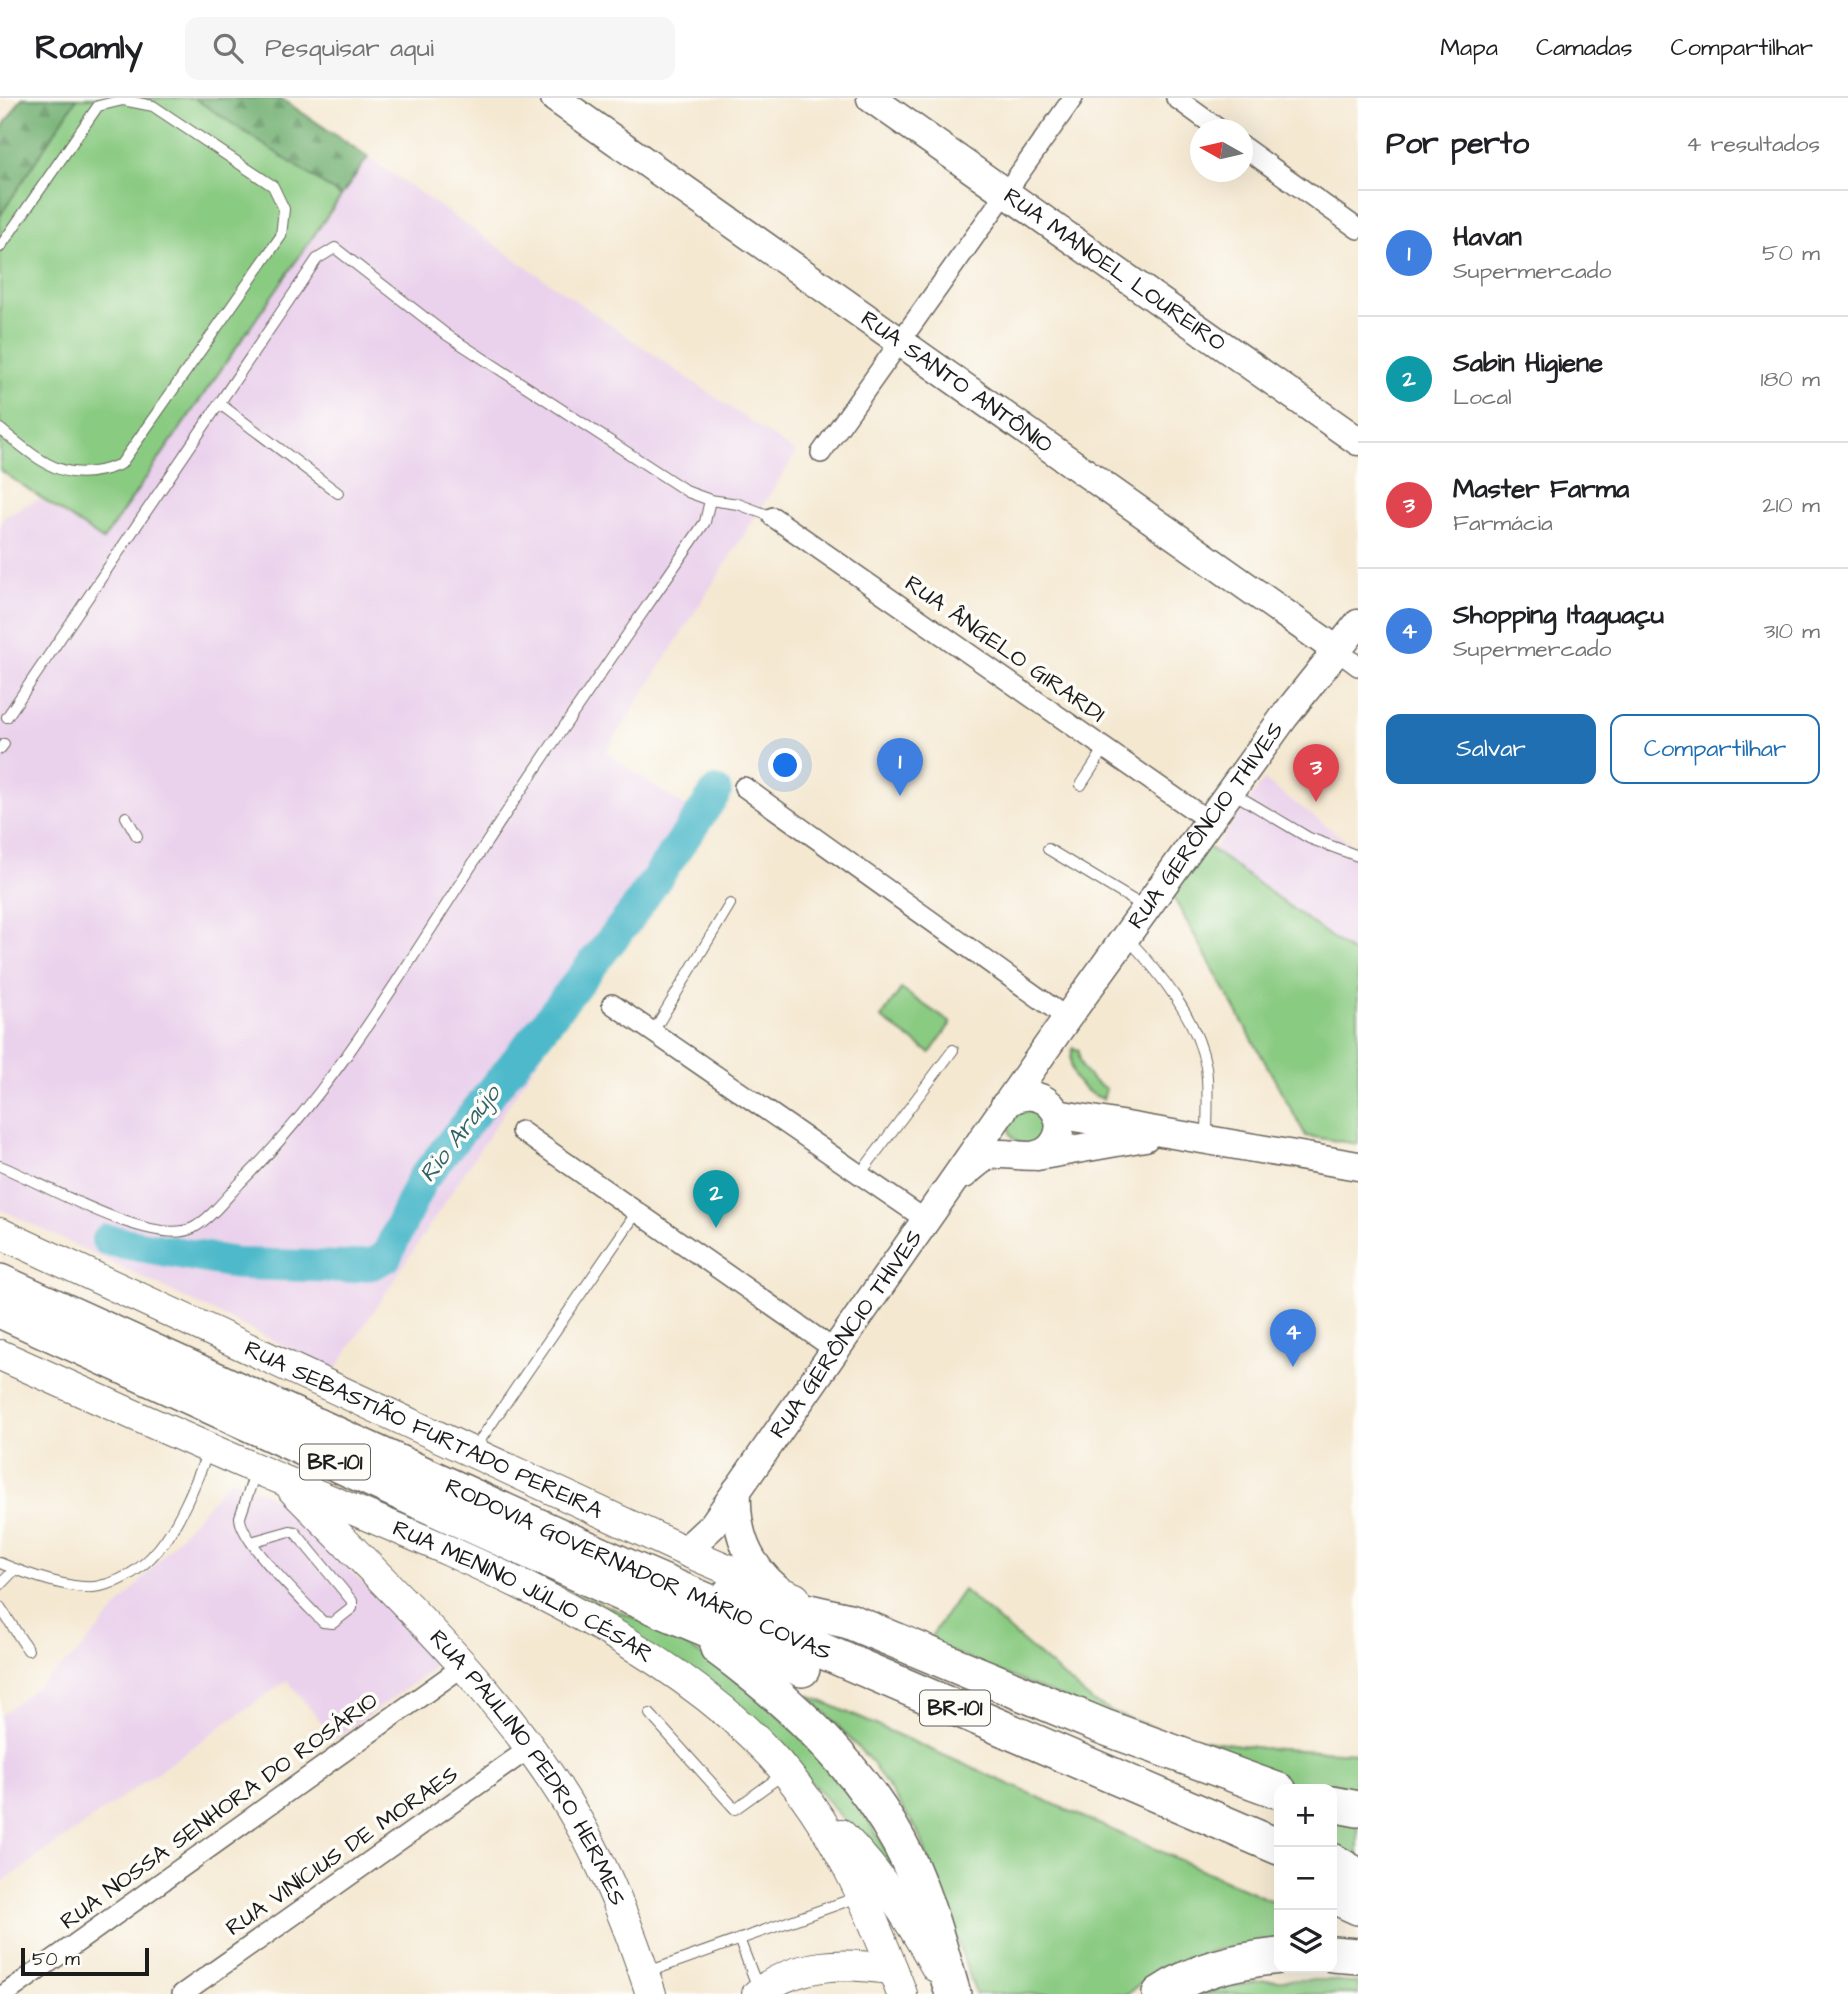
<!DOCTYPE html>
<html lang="pt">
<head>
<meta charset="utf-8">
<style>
	:root { --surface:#fff; --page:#f6f6f6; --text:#202124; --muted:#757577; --line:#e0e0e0; --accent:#1f6fb2 }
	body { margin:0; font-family:"Architects Daughter",sans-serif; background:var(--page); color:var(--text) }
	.controls { position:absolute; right:21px; bottom:21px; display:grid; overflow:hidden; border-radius:14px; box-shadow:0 7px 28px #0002 }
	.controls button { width:63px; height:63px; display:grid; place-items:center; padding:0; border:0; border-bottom:2px solid var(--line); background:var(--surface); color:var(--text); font:35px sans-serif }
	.compass { position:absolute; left:1190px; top:21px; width:63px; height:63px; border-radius:50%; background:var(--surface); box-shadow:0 7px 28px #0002; rotate:278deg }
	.scale { position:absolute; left:21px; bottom:18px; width:128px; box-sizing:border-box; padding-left:7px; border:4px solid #1c1c1c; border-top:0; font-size:19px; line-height:24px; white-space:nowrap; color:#1c1c1c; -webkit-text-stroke:5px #fdfcf7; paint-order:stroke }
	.you { position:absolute; left:786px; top:668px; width:24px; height:24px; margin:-18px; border:5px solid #fff; border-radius:50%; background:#1a73e8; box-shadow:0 0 0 10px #1a73e833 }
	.badge { display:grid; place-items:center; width:46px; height:46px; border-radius:50%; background:var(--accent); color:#fff; font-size:23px; font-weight:700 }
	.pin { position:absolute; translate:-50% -58px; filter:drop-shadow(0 2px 4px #0008) }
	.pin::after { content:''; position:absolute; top:37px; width:24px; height:21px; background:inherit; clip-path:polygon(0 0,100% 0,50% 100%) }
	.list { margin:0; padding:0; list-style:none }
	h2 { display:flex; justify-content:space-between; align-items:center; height:91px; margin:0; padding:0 28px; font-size:30px }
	h2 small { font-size:23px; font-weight:400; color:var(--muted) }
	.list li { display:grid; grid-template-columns:46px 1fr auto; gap:21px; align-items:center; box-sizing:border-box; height:126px; padding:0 28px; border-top:2px solid var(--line) }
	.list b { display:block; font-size:26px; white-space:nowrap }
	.list p { margin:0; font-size:23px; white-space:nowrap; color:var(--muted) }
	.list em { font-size:23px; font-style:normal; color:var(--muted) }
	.actions { display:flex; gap:14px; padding:21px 28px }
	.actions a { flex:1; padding:16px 0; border:2px solid var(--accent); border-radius:14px; text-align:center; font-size:24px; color:var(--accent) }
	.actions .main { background:var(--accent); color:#fff }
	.icon { flex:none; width:38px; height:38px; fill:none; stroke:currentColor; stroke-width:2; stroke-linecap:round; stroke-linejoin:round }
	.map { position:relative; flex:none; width:1358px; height:1896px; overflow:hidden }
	header { display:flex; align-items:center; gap:42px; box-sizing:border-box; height:98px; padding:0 35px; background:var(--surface); border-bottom:2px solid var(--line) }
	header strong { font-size:33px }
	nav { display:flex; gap:38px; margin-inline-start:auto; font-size:24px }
	.search { width:490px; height:63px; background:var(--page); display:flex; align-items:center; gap:18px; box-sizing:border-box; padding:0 24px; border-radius:14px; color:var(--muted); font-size:26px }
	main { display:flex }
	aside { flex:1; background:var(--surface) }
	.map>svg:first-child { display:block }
	.built { fill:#ead1ec }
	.grass { fill:#8acb82; stroke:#53744f; stroke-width:2 }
	.forest { fill:url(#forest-firs); stroke:#466646; stroke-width:2 }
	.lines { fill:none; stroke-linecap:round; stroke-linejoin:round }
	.river { stroke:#4eb9ca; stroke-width:32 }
	.lane-casing { stroke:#68635b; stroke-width:12 }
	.street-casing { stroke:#68635b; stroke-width:22 }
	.secondary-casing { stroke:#68635b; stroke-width:31 }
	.primary-casing { stroke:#68635b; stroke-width:32 }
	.highway-casing { stroke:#68635b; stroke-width:38 }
	.lane { stroke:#fff; stroke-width:10 }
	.street { stroke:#fff; stroke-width:19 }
	.secondary { stroke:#fff; stroke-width:28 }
	.primary { stroke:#fff; stroke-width:30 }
	.highway { stroke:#fff; stroke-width:35 }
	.labels { text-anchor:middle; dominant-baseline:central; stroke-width:7; stroke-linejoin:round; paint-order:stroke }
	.shield { fill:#fdfcf7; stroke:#605f5e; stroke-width:2 }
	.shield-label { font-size:21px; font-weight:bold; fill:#1c1c1c }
	.street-label { font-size:23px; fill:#1c1c1c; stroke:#fdfcf7 }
	.water-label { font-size:24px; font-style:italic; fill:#32636a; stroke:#fdfcf7 }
</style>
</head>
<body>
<header>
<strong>Roamly</strong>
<div class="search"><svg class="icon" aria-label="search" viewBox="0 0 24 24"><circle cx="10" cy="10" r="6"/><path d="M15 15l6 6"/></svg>Pesquisar aqui</div>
<nav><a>Mapa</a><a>Camadas</a><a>Compartilhar</a></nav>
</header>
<main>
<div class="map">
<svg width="1358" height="1896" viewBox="0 0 1358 1896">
	<defs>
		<pattern id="forest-firs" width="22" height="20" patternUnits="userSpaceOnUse" patternTransform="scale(1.75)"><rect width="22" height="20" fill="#6faf70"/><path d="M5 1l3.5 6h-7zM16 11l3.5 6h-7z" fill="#5a8e5b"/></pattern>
	</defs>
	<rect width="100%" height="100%" fill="#fdfcf7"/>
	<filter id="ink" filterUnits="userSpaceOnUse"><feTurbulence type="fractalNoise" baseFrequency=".0143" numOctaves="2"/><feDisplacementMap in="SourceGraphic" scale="14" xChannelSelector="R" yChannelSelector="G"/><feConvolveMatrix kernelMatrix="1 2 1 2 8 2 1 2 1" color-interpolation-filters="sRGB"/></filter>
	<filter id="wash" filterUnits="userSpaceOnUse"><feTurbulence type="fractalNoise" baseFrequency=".00686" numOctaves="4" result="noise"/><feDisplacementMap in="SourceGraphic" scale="28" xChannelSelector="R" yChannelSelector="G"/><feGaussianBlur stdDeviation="1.57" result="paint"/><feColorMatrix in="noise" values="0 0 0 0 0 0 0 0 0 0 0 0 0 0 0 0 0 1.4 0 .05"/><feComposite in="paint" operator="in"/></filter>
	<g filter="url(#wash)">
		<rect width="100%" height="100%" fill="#f4e8d1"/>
		<!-- built -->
		<g class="built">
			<polygon points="368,59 796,355 606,654 698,718 335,1272 0,1111 0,426 6,417 39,401 103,442"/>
			<polygon points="1264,682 1358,751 1358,857 1213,752"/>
			<polygon points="231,1380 288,1406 431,1558 433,1571 335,1641 287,1582 0,1786 0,1618 77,1556"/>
		</g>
		<!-- grass -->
		<g class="grass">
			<polygon points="22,0 280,0 368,59 103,442 0,372 0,33"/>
			<polygon points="1207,748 1358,859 1358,1046 1306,1038 1171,795"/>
			<polygon points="901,891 951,925 930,955 881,920"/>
			<path d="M1073,950L1079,952C1078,972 1089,981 1106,991L1103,1001C1079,992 1065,977 1073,950Z"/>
			<circle cx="1028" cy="1028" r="19"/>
			<path d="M531,1479C571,1496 616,1509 654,1529C753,1581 833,1661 889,1756C902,1779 911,1805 921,1829L873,1756L819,1693L774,1646Z"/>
			<path d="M963,1492L1093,1604L1121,1618L1176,1638L1261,1650L1358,1655V1702C1327,1689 1295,1690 1262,1682L927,1544Z"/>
			<polygon points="808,1597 1279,1806 1279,1845 1216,1852 1158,1871 1127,1896 976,1896 919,1735 869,1661"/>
			<polygon points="1332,1721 1358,1727 1358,1760 1332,1747"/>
			<polygon points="1264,1882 1331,1882 1358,1885 1358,1896 1194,1896"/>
		</g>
		<!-- forest -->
		<g class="forest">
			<polygon points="22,0 77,0 0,118 0,33"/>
			<polygon points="194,0 280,0 368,59 341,98"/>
		</g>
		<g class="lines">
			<!-- river -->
			<polyline class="river" points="107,1142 240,1166 345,1169 372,1166 386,1159 421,1083 632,816 716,694"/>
		</g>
	</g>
	<g filter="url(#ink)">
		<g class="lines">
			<defs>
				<g id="lane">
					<path d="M0,149L98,8L123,2L153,8L273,88L284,111L281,138L121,366C67,389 41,364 0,331"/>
					<polyline points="220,306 338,395"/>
					<polyline points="710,402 738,406 773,419"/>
					<polyline points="0,651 4,646"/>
					<polyline points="1081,687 1105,650"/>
					<polyline points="1233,695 1309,740 1358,758"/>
					<polyline points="126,719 137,738"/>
					<polyline points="1048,751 1143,808"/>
					<path d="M1128,841C1160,875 1197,920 1206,969C1209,992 1207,1017 1207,1040"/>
					<polyline points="653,934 730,806"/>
					<path d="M0,1068C41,1084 152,1150 193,1130C211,1120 226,1100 240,1085C339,987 408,863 485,747C556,638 631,532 705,424L710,402L688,394L447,237L335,150L317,161L7,619"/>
					<polyline points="860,1076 953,952"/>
					<polyline points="474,1351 637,1114"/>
					<path d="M251,1444L290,1433L295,1434L352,1503V1510L333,1525L323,1524C305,1505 239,1442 240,1419L255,1375"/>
					<path d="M0,1465C24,1475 75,1494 100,1488C163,1475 186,1407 208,1354"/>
					<polyline points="0,1487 15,1471"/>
					<polyline points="0,1509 28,1552"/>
					<polyline points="650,1616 735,1711 782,1677"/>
					<polyline points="739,1841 758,1890"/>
					<polyline points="648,1874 858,1799"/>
				</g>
				<g id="street">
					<polyline points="1176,0 1220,32"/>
					<polyline points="1242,48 1358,131"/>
					<polyline points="821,355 1073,0"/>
					<polyline points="773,419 1209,723"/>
					<polyline points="1335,551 1358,568"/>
					<polyline points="744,689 1067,920"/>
					<polyline points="612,906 926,1122"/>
					<polyline points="521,1033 835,1252"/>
					<polyline points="5,1896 462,1569"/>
					<polyline points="182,1896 530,1650"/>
				</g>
				<g id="secondary">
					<path id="s1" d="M555,0L1335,551"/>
					<path id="s2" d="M871,0L1358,343"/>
					<polyline points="1057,1016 1358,1068"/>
					<polyline points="1037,1058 1145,1039"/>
					<path d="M964,1076C971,1070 982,1059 991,1057C1011,1052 1033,1066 1050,1050C1078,1021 1039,979 1005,1007"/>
					<path d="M737,1392C735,1434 747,1466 779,1492"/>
					<path id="s3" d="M685,1453L713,1427L1067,920L1284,619L1358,526"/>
				</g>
				<g id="primary">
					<path id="s4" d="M0,1135L685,1453L795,1500"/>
					<path id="s5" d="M0,1257C95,1299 189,1343 285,1383C442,1450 651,1529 769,1655C833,1723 870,1810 902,1896"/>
					<path id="s6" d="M293,1392C392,1492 510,1602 579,1725C610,1779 632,1837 651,1896"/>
					<path d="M841,1736C881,1777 909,1820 936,1869"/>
					<path d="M757,1896C796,1864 845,1864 893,1872"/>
				</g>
				<g id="highway">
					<path id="s7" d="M0,1184L632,1471L1279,1749"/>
					<polyline points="0,1212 619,1494 802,1571"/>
					<polyline points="730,1496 849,1523 1104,1629 1279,1693"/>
					<path d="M718,1550C789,1602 857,1666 899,1744C925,1792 938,1845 953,1896"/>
					<polyline points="1332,1706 1358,1711"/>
					<polyline points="1332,1763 1358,1778"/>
					<polyline points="1332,1797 1358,1809"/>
					<polyline points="1332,1856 1358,1858"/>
					<path d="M1160,1896C1197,1871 1235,1863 1279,1858"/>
				</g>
			</defs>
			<!-- lane casing -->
			<use href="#lane" class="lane-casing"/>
			<!-- street casing -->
			<use href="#street" class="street-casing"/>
			<!-- secondary casing -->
			<use href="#secondary" class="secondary-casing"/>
			<!-- primary casing -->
			<use href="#primary" class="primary-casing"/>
			<!-- highway casing -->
			<use href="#highway" class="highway-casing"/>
			<!-- lane -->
			<use href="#lane" class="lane"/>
			<!-- street -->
			<use href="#street" class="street"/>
			<!-- secondary -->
			<use href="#secondary" class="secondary"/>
			<!-- primary -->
			<use href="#primary" class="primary"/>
			<!-- highway -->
			<use href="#highway" class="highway"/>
		</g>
	</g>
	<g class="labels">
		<!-- shield labels -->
		<g class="shield">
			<rect x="300" y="1346.5" width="70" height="35" rx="5"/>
			<rect x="920" y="1592.5" width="70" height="35" rx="5"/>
		</g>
		<g class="shield-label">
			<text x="335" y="1364">BR-101</text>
			<text x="955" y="1610">BR-101</text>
		</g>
		<!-- street labels -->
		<g class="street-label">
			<text stroke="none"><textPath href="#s2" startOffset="298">RUA MANOEL LOUREIRO</textPath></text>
			<text stroke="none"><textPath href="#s1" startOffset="492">RUA SANTO ANTÔNIO</textPath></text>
			<text transform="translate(1005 551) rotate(35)">RUA ÂNGELO GIRARDI</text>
			<text stroke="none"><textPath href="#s3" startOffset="894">RUA GERÔNCIO THIVES</textPath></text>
			<text stroke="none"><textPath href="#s3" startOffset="271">RUA GERÔNCIO THIVES</textPath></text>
			<text stroke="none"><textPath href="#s4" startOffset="467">RUA SEBASTIÃO FURTADO PEREIRA</textPath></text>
			<text stroke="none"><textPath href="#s7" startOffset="700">RODOVIA GOVERNADOR MÁRIO COVAS</textPath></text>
			<text stroke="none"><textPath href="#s5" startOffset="574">RUA MENINO JÚLIO CÉSAR</textPath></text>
			<text stroke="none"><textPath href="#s6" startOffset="366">RUA PAULINO PEDRO HERMES</textPath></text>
			<text transform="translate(219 1713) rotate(-36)">RUA NOSSA SENHORA DO ROSÁRIO</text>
			<text transform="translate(342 1753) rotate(-35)">RUA VINÍCIUS DE MORAES</text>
		</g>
		<!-- water labels -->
		<g class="water-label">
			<text transform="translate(460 1036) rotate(-52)">Rio Araújo</text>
		</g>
	</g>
</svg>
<div class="controls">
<button>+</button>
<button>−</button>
<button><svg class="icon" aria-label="layers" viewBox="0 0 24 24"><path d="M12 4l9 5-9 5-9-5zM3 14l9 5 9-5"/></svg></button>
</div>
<svg class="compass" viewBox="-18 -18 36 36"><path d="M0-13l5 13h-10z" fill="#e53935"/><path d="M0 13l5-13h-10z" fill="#757577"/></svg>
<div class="scale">50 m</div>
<div class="you"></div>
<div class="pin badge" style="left:900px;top:698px;background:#3f7fe0">1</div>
<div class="pin badge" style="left:716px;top:1130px;background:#0f9aa8">2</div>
<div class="pin badge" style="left:1316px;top:704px;background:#e0444e">3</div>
<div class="pin badge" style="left:1293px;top:1269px;background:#3f7fe0">4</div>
</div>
<aside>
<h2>Por perto<small>4 resultados</small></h2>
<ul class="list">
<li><span class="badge" style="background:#3f7fe0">1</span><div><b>Havan</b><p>Supermercado</p></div><em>50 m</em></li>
<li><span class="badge" style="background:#0f9aa8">2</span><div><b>Sabin Higiene</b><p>Local</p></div><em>180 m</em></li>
<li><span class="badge" style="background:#e0444e">3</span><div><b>Master Farma</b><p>Farmácia</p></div><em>210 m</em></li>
<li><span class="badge" style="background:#3f7fe0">4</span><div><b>Shopping Itaguaçu</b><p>Supermercado</p></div><em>310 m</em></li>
</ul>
<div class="actions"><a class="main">Salvar</a><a>Compartilhar</a></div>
</aside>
</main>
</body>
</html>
